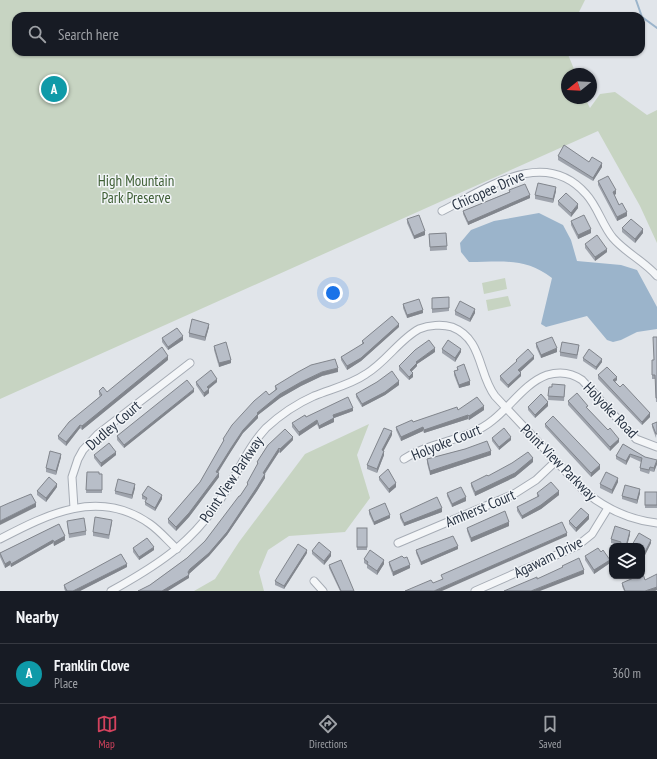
<!DOCTYPE html>
<html lang="en">
<head>
<meta charset="utf-8">
<style>
	:root { --surface:#171b24; --page:#242831; --text:#f1f3f6; --muted:#9ea1a6; --line:#363941; --accent:#d3425d }
	body { margin:0; font-family:"PT Sans Narrow",sans-serif; background:var(--page); color:var(--text) }
	.controls { position:absolute; right:12px; bottom:12px; display:grid; overflow:hidden; border-radius:8px; box-shadow:0 1px 3px #0004 }
	.controls button { width:36px; height:36px; display:grid; place-items:center; padding:0; border:0; border-bottom:1px solid var(--line); background:var(--surface); color:var(--text); font:20px sans-serif }
	.compass { position:absolute; left:561px; top:68px; width:36px; height:36px; border-radius:50%; background:var(--surface); box-shadow:0 1px 3px #0004; rotate:252deg }
	.you { position:absolute; left:333px; top:293px; width:14px; height:14px; margin:-10px; border:3px solid #fff; border-radius:50%; background:#1a73e8; box-shadow:0 0 0 6px #1a73e833 }
	.badge { display:grid; place-items:center; width:26px; height:26px; border-radius:50%; background:var(--accent); color:#fff; font-size:13px; font-weight:700 }
	.pin { position:absolute; translate:-50% -50%; border:2px solid #fff; box-shadow:0 1px 4px #0006 }
	.list { margin:0; padding:0; list-style:none }
	h2 { display:flex; justify-content:space-between; align-items:center; height:52px; margin:0; padding:0 16px; font-size:17px }
	h2 small { font-size:13px; font-weight:400; color:var(--muted) }
	.list li { display:grid; grid-template-columns:26px 1fr auto; gap:12px; align-items:center; box-sizing:border-box; height:60px; padding:0 16px; border-top:1px solid var(--line) }
	.list b { display:block; font-size:15px; white-space:nowrap }
	.list p { margin:0; font-size:13px; white-space:nowrap; color:var(--muted) }
	.list em { font-size:13px; font-style:normal; color:var(--muted) }
	.icon { flex:none; width:22px; height:22px; fill:none; stroke:currentColor; stroke-width:2; stroke-linecap:round; stroke-linejoin:round }
	.map { position:relative; flex:none; width:657px; height:591px; overflow:hidden }
	.search { position:absolute; background:var(--surface); box-shadow:0 1px 3px #0004; left:12px; right:12px; top:12px; height:44px; display:flex; align-items:center; gap:10px; box-sizing:border-box; padding:0 14px; border-radius:12px; color:var(--muted); font-size:15px }
	.sheet { height:112px; background:var(--surface) }
	nav { display:flex; justify-content:space-around; align-items:center; box-sizing:border-box; height:56px; border-top:1px solid var(--line); background:var(--surface); font-size:11px; color:var(--muted) }
	nav a { display:grid; justify-items:center; gap:2px }
	nav .on { color:var(--accent) }
	.map>svg:first-child { display:block }
	.green { fill:#c7d4c2 }
	.water { fill:#9bb4cb }
	.lines { fill:none; stroke-linecap:round; stroke-linejoin:round }
	.stream { stroke:#9bb4cb; stroke-width:2 }
	.minor-casing { stroke:#a6acb5; stroke-width:9 }
	.minor { stroke:#f4f6f8; stroke-width:7 }
	.wall { fill:#9ea3ac }
	.shaded-wall { fill:#81858c }
	.building { fill:#b8bec8; stroke:#81858c }
	.labels { text-anchor:middle; dominant-baseline:central; stroke-width:3; stroke-linejoin:round; paint-order:stroke }
	.park-label { font-size:15px; fill:#3f5f35; stroke:#f1f4f7 }
	.street-label { font-size:15px; fill:#283343; stroke:#f1f4f7 }
</style>
</head>
<body>
<div class="map">
<svg width="657" height="591" viewBox="0 0 657 591">
	<rect width="100%" height="100%" fill="#e1e5ea"/>
	<!-- green -->
	<g class="green">
		<polygon points="0,0 585,0 577,16 16,16 16,52 567,52 576,74 567,74 567,98 585,98 590,108 600,94 615,92 647,115 657,110 657,243 640,206 598,131 0,399"/>
		<polygon points="505,278 507,289 484,294 482,283"/>
		<polygon points="508,296 511,306 488,311 486,300"/>
		<polygon points="369,424 357,455 370,498 345,532 289,536 268,550 259,572 264,591 194,591 215,579 239,542 305,454"/>
	</g>
	<!-- water -->
	<path class="water" d="M539,213L563,225L571,240L577,261L621,265L637,270L657,307V329L637,332L621,340L613,342L607,340L587,316L546,327L541,324L552,278C525,257 501,262 469,262L461,252L460,243L471,230L494,221Z"/>
	<g class="lines">
		<!-- stream -->
		<polyline class="stream" points="636,0 642,17 657,28"/>
		<defs>
			<g id="minor">
				<path d="M442,211C486,189 544,146 586,194C598,207 602,225 613,238C626,253 644,261 657,276"/>
				<path d="M404,459C431,441 468,441 493,420C511,406 525,383 547,375C560,371 572,373 582,380L636,439L657,447"/>
				<polyline points="74,508 72,477 78,459 83,450 98,434 190,363"/>
				<path d="M0,539C48,514 99,488 150,524C160,531 168,541 177,549"/>
				<polyline points="398,543 514,494 536,480 556,461"/>
				<polyline points="314,581 323,591"/>
				<path d="M111,591C162,563 196,540 227,489C240,468 249,446 266,428C280,415 296,404 314,396C331,389 350,385 366,374C386,362 400,339 419,329C429,325 442,324 452,327C483,339 478,374 495,396L584,491C606,509 629,520 657,523"/>
				<polyline points="475,591 577,546 592,534 608,508"/>
			</g>
		</defs>
		<!-- minor casing -->
		<use href="#minor" class="minor-casing"/>
		<!-- minor -->
		<use href="#minor" class="minor"/>
	</g>
	<!-- wall -->
	<g class="wall">
		<polygon points="558,156 589,162 602,167 593,181 558,160"/>
		<polygon points="598,181 616,194 614,195 619,205 627,216 617,221 598,185"/>
		<polygon points="509,190 530,198 468,225 463,214 463,211 509,192"/>
		<polygon points="556,191 553,203 535,199 535,195"/>
		<polygon points="558,201 578,208 571,217 558,205"/>
		<polygon points="407,219 425,235 414,239 407,223"/>
		<polygon points="571,221 591,233 578,239 571,225"/>
		<polygon points="622,228 643,233 635,243 622,232"/>
		<polygon points="446,233 447,250 430,251 429,234"/>
		<polygon points="585,244 607,252 595,261 585,248"/>
		<polygon points="449,297 449,311 432,313 432,298"/>
		<polygon points="403,304 423,313 407,318 403,308"/>
		<polygon points="455,311 475,313 470,322 455,315"/>
		<polygon points="209,327 205,341 189,337 189,333"/>
		<polygon points="399,327 361,361 347,370 341,360 341,357 362,345 362,341"/>
		<polygon points="657,337 657,402 656,402 655,379 652,379 652,360 654,360"/>
		<polygon points="162,338 183,340 168,350 162,342"/>
		<polygon points="536,343 557,352 541,358 536,347"/>
		<polygon points="214,346 231,363 219,367 214,350"/>
		<polygon points="579,348 577,359 560,356 560,352"/>
		<polygon points="442,349 461,352 455,362 442,353"/>
		<polygon points="435,352 417,364 417,366 411,372 413,377 409,380 399,370 399,366"/>
		<polygon points="583,358 602,362 596,370 583,361"/>
		<polygon points="534,359 520,372 521,376 508,388 500,380 500,376 516,362 516,360"/>
		<polygon points="168,360 82,430 80,428 66,446 58,439 58,436 100,396 99,395 99,391 107,392"/>
		<polygon points="457,367 470,385 459,388 454,375 454,371 457,370"/>
		<polygon points="338,372 322,376 301,386 280,398 258,415 258,418 243,433 231,451 218,473 219,477 189,517 176,531 168,523 168,519 200,482 223,442 223,439 269,395 275,390 275,386"/>
		<polygon points="598,375 617,380 615,382 650,417 642,425 598,379"/>
		<polygon points="196,382 217,382 209,389 209,393 204,397 196,385"/>
		<polygon points="399,385 385,395 362,407 356,397 356,394"/>
		<polygon points="565,385 564,401 548,400 549,387"/>
		<polygon points="194,392 124,448 117,440 117,436"/>
		<polygon points="568,401 588,409 619,442 610,451 568,405"/>
		<polygon points="548,406 535,418 528,410 528,407"/>
		<polygon points="458,410 484,410 469,420 468,419 424,433 423,431 401,441 396,430 396,427 413,422"/>
		<polygon points="353,411 334,418 334,422 319,429 317,424 299,436 292,427 292,423 306,417"/>
		<polygon points="657,422 656,438 652,427 652,424"/>
		<polygon points="545,424 600,469 591,477 545,427"/>
		<polygon points="392,435 383,451 384,455 377,473 367,469 367,465"/>
		<polygon points="492,438 511,440 499,450 492,441"/>
		<polygon points="293,440 280,453 279,452 265,474 265,478 257,491 227,535 209,556 190,573 189,574 189,578 150,585 187,558 205,541 240,496 247,486 247,483 257,466 257,462 268,445"/>
		<polygon points="623,444 657,464 654,472 650,471 649,474 640,471 640,468 641,462 630,457 626,465 616,459 616,456"/>
		<polygon points="465,449 491,455 430,475 427,463 427,459"/>
		<polygon points="94,455 116,455 101,467 94,458"/>
		<polygon points="61,457 56,475 46,472 46,468"/>
		<polygon points="533,462 515,477 475,496 471,486 471,483"/>
		<polygon points="87,472 102,474 102,493 86,493"/>
		<polygon points="379,477 396,487 389,493 379,480"/>
		<polygon points="618,482 612,494 600,488 600,484"/>
		<polygon points="57,487 46,502 37,495 37,491"/>
		<polygon points="135,488 132,499 115,494 115,491"/>
		<rect x="645" y="492" width="12" height="16"/>
		<polygon points="447,493 466,501 452,507 447,496"/>
		<polygon points="537,493 559,495 541,509 522,519 517,511 517,507 537,497"/>
		<polygon points="640,493 637,504 622,499 622,496"/>
		<polygon points="142,495 162,499 155,511 145,505 145,502 146,500 142,499"/>
		<polygon points="369,510 390,518 374,525 369,514"/>
		<polygon points="442,512 404,526 400,518 400,514"/>
		<polygon points="589,519 576,532 569,524 569,521"/>
		<polygon points="67,521 86,531 86,535 69,538"/>
		<polygon points="112,523 109,539 93,536 93,532"/>
		<polygon points="59,524 65,540 54,546 53,543 11,567 10,565 5,568 0,557 0,553"/>
		<polygon points="509,526 471,542 467,531 467,528"/>
		<rect x="357" y="528" width="10" height="22"/>
		<polygon points="630,534 627,546 620,546 620,545 611,543 611,539"/>
		<polygon points="651,543 645,555 642,554 642,546 632,546 632,545"/>
		<polygon points="133,548 154,550 139,560 133,552"/>
		<polygon points="458,549 421,565 416,553 416,550"/>
		<polygon points="312,551 331,556 324,565 312,554"/>
		<polygon points="601,552 610,563 594,574 585,560 585,556"/>
		<polygon points="307,553 284,589 275,585 275,581"/>
		<polygon points="404,558 410,568 393,576 389,565 389,562"/>
		<polygon points="364,559 384,564 377,575 367,568 367,565 364,563"/>
		<polygon points="329,565 354,591 340,591 329,568"/>
		<polygon points="127,567 80,591 65,591 64,588 64,585"/>
		<polygon points="645,580 657,590 655,591 624,591 622,586 622,583"/>
	</g>
	<!-- shaded-wall -->
	<g class="shaded-wall">
		<polygon points="602,163 602,167 593,181 593,178"/>
		<polygon points="556,187 556,191 553,203 553,199"/>
		<polygon points="616,190 616,194 613,196 613,192"/>
		<polygon points="530,195 530,198 468,225 468,222"/>
		<polygon points="578,204 578,208 571,217 571,213"/>
		<polygon points="627,212 627,216 617,221 617,217"/>
		<polygon points="591,229 591,233 578,239 578,235"/>
		<polygon points="643,229 643,233 635,243 635,239"/>
		<polygon points="425,231 425,235 414,239 414,236"/>
		<polygon points="607,249 607,252 595,261 595,257"/>
		<polygon points="475,309 475,313 470,322 470,319"/>
		<polygon points="423,310 423,313 407,318 407,315"/>
		<polygon points="209,324 209,327 205,341 205,337"/>
		<polygon points="399,324 399,327 361,361 347,370 347,366"/>
		<polygon points="183,336 183,340 168,350 168,347"/>
		<polygon points="435,348 435,352 417,364 417,366 410,373 410,370 416,362"/>
		<polygon points="557,348 557,352 541,358 541,355"/>
		<polygon points="461,349 461,352 455,362 455,358"/>
		<polygon points="168,356 168,360 82,430 82,426"/>
		<polygon points="534,356 534,359 518,374 518,370"/>
		<polygon points="602,359 602,362 596,370 596,367"/>
		<polygon points="231,360 231,363 219,367 219,363"/>
		<polygon points="338,368 338,372 322,376 301,386 280,398 258,415 258,418 243,433 216,475 216,472 231,448 243,430 257,413 280,394 301,382 322,372"/>
		<polygon points="413,373 413,377 409,380 409,377"/>
		<polygon points="521,373 521,376 508,388 508,385"/>
		<polygon points="617,377 617,380 613,383 613,380"/>
		<polygon points="217,379 217,382 207,390 207,387"/>
		<polygon points="399,381 399,385 385,395 362,407 362,404"/>
		<polygon points="470,381 470,385 459,388 459,385"/>
		<polygon points="194,389 194,392 124,448 124,445"/>
		<polygon points="209,389 209,393 204,397 204,393"/>
		<polygon points="548,402 548,406 535,418 535,415"/>
		<polygon points="484,406 484,410 469,420 469,416"/>
		<polygon points="353,408 353,411 334,418 334,422 319,429 319,426 333,415"/>
		<polygon points="650,413 650,417 642,425 642,422"/>
		<polygon points="468,415 468,419 424,433 424,430"/>
		<polygon points="317,420 317,424 299,436 299,432"/>
		<polygon points="80,425 80,428 66,446 66,442"/>
		<polygon points="423,427 423,431 401,441 401,437"/>
		<polygon points="392,431 392,435 382,454 382,450"/>
		<polygon points="293,437 293,440 280,453 280,449"/>
		<polygon points="511,437 511,440 499,450 499,447"/>
		<polygon points="619,439 619,442 610,451 610,447"/>
		<polygon points="279,448 279,452 263,476 263,473"/>
		<polygon points="384,451 384,455 377,473 377,469"/>
		<polygon points="491,451 491,455 430,475 430,471"/>
		<polygon points="116,452 116,455 101,467 101,463"/>
		<polygon points="61,454 61,457 56,475 56,471"/>
		<polygon points="630,454 630,457 626,465 626,461"/>
		<polygon points="533,458 533,462 515,477 475,496 475,492"/>
		<polygon points="657,460 657,464 654,472 654,468"/>
		<polygon points="600,465 600,469 591,477 591,473"/>
		<polygon points="219,473 219,477 189,517 176,531 176,527"/>
		<polygon points="265,474 265,478 257,491 227,535 209,556 190,573 188,575 189,575 189,578 168,591 162,591 188,572"/>
		<polygon points="618,478 618,482 612,494 612,490"/>
		<polygon points="396,483 396,487 389,493 389,489"/>
		<polygon points="57,484 57,487 46,502 46,498"/>
		<polygon points="135,484 135,488 132,499 132,495"/>
		<polygon points="640,489 640,493 637,504 637,500"/>
		<polygon points="559,491 559,495 541,509 522,519 522,516"/>
		<polygon points="162,495 162,499 155,511 155,508"/>
		<polygon points="466,497 466,501 452,507 452,504"/>
		<polygon points="36,503 36,507 0,525 0,521"/>
		<polygon points="442,508 442,512 404,526 404,523"/>
		<polygon points="390,515 390,518 374,525 374,522"/>
		<polygon points="589,515 589,519 576,532 576,528"/>
		<polygon points="509,522 509,526 471,542 471,538"/>
		<polygon points="630,531 630,534 627,546 626,546"/>
		<polygon points="567,533 567,536 442,591 434,591"/>
		<polygon points="65,536 65,540 54,546 54,542"/>
		<polygon points="53,540 53,543 11,567 11,564"/>
		<polygon points="651,540 651,543 645,555 645,552"/>
		<polygon points="458,546 458,549 421,565 421,562"/>
		<polygon points="154,547 154,550 139,560 139,557"/>
		<polygon points="307,550 307,553 284,589 284,586"/>
		<polygon points="331,552 331,556 324,565 324,561"/>
		<polygon points="384,560 384,564 377,575 377,571"/>
		<polygon points="610,560 610,563 594,574 594,570"/>
		<polygon points="10,561 10,565 5,568 5,564"/>
		<polygon points="127,564 127,567 80,591 73,591"/>
		<polygon points="410,565 410,568 393,576 393,572"/>
		<polygon points="584,570 584,574 540,591 531,591"/>
		<polygon points="657,587 657,590 655,591 645,591"/>
	</g>
	<!-- building -->
	<g class="building">
		<polygon points="564,145 589,162 592,157 602,163 593,178 558,156"/>
		<polygon points="608,176 616,190 613,192 619,205 622,203 627,212 617,217 598,181"/>
		<polygon points="538,183 556,187 553,199 535,195"/>
		<polygon points="525,184 530,195 468,222 463,211 510,192 509,190"/>
		<polygon points="566,193 578,204 571,213 558,201"/>
		<polygon points="419,215 425,231 414,236 407,219"/>
		<polygon points="584,215 591,229 578,235 571,221"/>
		<polygon points="631,219 643,229 635,239 622,228"/>
		<polygon points="446,233 447,246 430,247 429,234"/>
		<polygon points="597,235 607,249 595,257 585,244"/>
		<polygon points="449,297 449,308 432,309 432,298"/>
		<polygon points="419,299 423,310 407,315 403,304"/>
		<polygon points="460,301 475,309 470,319 455,311"/>
		<polygon points="392,316 399,324 361,358 347,366 341,357 364,343 362,341"/>
		<polygon points="192,319 209,324 205,337 189,333"/>
		<polygon points="177,328 183,336 168,347 162,338"/>
		<polygon points="552,337 557,348 541,355 536,343"/>
		<polygon points="653,337 657,337 657,398 656,398 655,375 652,375 652,360 654,360"/>
		<polygon points="429,340 435,348 416,362 417,363 410,370 413,373 409,377 399,366 415,350"/>
		<polygon points="448,340 461,349 455,358 442,349"/>
		<polygon points="226,342 231,360 219,363 214,346"/>
		<polygon points="562,342 579,345 577,355 560,352"/>
		<polygon points="162,347 168,356 82,426 80,425 66,442 58,436 69,422 102,395 99,391 103,387 107,392"/>
		<polygon points="528,349 534,356 518,370 521,373 508,385 500,376 517,361 516,360"/>
		<polygon points="589,349 602,359 596,367 583,358"/>
		<polygon points="335,359 338,368 322,372 301,382 280,394 257,413 258,414 243,430 231,448 216,472 219,473 189,513 176,527 168,519 200,482 224,440 223,439 232,425 254,401 266,391 269,395 277,389 275,386 298,372 311,365"/>
		<polygon points="464,364 470,381 459,385 454,371 458,370 457,367"/>
		<polygon points="607,367 617,377 613,380 620,387 623,384 650,413 642,422 598,375"/>
		<polygon points="211,370 217,379 207,387 209,389 204,393 196,382"/>
		<polygon points="392,371 399,381 385,392 362,404 356,394 377,382"/>
		<polygon points="187,380 194,389 124,445 117,436"/>
		<polygon points="552,384 565,385 564,397 548,396 549,387 552,387"/>
		<polygon points="577,393 588,406 586,407 608,430 610,428 619,439 610,447 568,401"/>
		<polygon points="541,394 548,402 535,415 528,407"/>
		<polygon points="348,397 353,408 333,415 334,418 319,426 317,420 299,432 292,423 305,415 306,417"/>
		<polygon points="477,397 484,406 469,416 468,415 424,430 423,427 401,437 396,427 412,420 413,422 457,407 458,410"/>
		<polygon points="553,416 600,465 591,473 545,424"/>
		<polygon points="657,422 657,434 656,434 652,424"/>
		<polygon points="384,428 392,431 382,450 384,451 377,469 367,465"/>
		<polygon points="504,428 511,437 499,447 492,438"/>
		<polygon points="285,429 293,437 280,449 279,448 263,473 265,474 257,487 227,532 209,553 190,569 188,572 189,575 162,591 138,591 150,585 187,558 205,541 239,496 240,496 248,484 247,483 258,463 257,462 268,445"/>
		<polygon points="487,441 491,451 430,471 427,459 465,449"/>
		<polygon points="109,443 116,452 101,463 94,455"/>
		<polygon points="623,444 645,457 657,460 654,468 650,467 649,470 640,468 642,458 630,454 626,461 616,456"/>
		<polygon points="50,451 61,454 56,471 46,468"/>
		<polygon points="528,452 533,458 515,473 475,492 471,483 487,475 488,476 512,463"/>
		<polygon points="388,469 396,483 389,489 379,477"/>
		<polygon points="87,472 99,472 99,474 102,474 102,490 86,490"/>
		<polygon points="606,472 618,478 612,490 600,484"/>
		<polygon points="49,477 57,484 46,498 37,491"/>
		<polygon points="118,479 135,484 132,495 115,491"/>
		<polygon points="551,482 559,491 541,505 522,516 517,507 539,496 537,493"/>
		<polygon points="625,485 640,489 637,500 622,496"/>
		<polygon points="148,486 162,495 155,508 145,502 147,498 142,495"/>
		<polygon points="461,487 466,497 452,504 447,493"/>
		<rect x="645" y="492" width="12" height="13"/>
		<polygon points="31,494 36,503 0,521 0,507 9,503"/>
		<polygon points="437,497 442,508 404,523 400,514"/>
		<polygon points="385,503 390,515 374,522 369,510"/>
		<polygon points="581,508 589,515 576,528 569,521"/>
		<polygon points="505,511 509,522 471,538 467,528"/>
		<polygon points="95,517 112,520 109,535 93,532"/>
		<polygon points="84,518 86,531 69,534 67,521"/>
		<polygon points="562,522 567,533 434,591 405,591 431,580 433,583 443,579 441,575"/>
		<polygon points="59,524 65,536 54,542 53,540 11,564 10,561 5,564 0,553"/>
		<polygon points="615,526 630,531 626,546 620,545 621,542 611,539"/>
		<rect x="357" y="528" width="10" height="19"/>
		<polygon points="639,533 651,540 645,552 642,550 642,546 635,546 632,545"/>
		<polygon points="453,536 458,546 421,562 416,550"/>
		<polygon points="147,538 154,547 139,557 133,548"/>
		<polygon points="319,542 331,552 324,561 312,551"/>
		<polygon points="298,544 307,550 284,586 275,581"/>
		<polygon points="598,548 601,552 603,550 610,560 594,570 585,556"/>
		<polygon points="370,550 384,560 377,571 367,564 368,562 364,559"/>
		<polygon points="121,554 127,564 73,591 67,591 64,585"/>
		<polygon points="402,556 404,558 407,557 410,565 393,572 389,562"/>
		<polygon points="579,558 584,570 531,591 504,591 537,577 537,579 563,567 562,566"/>
		<polygon points="341,560 354,591 341,591 329,565"/>
		<polygon points="642,574 643,574 645,580 657,574 657,587 645,591 625,591 622,583 638,576 642,576"/>
	</g>
	<g class="labels">
		<!-- park labels -->
		<g class="park-label">
			<text x="136" y="180">High Mountain<tspan x="136" dy="17">Park Preserve</tspan></text>
		</g>
		<!-- street labels -->
		<g class="street-label">
			<text transform="translate(488 190) rotate(-24)">Chicopee Drive</text>
			<text transform="translate(611 410) rotate(46)">Holyoke Road</text>
			<text transform="translate(113 425) rotate(-41)">Dudley Court</text>
			<text transform="translate(446 442) rotate(-22)">Holyoke Court</text>
			<text transform="translate(559 462) rotate(45)">Point View Parkway</text>
			<text transform="translate(231 479) rotate(-56)">Point View Parkway</text>
			<text transform="translate(480 508) rotate(-23)">Amherst Court</text>
			<text transform="translate(548 557) rotate(-26)">Agawam Drive</text>
		</g>
	</g>
</svg>
<div class="controls">
<button><svg class="icon" aria-label="layers" viewBox="0 0 24 24"><path d="M12 4l9 5-9 5-9-5zM3 14l9 5 9-5"/></svg></button>
</div>
<svg class="compass" viewBox="-18 -18 36 36"><path d="M0-13l5 13h-10z" fill="#e53935"/><path d="M0 13l5-13h-10z" fill="#9ea1a6"/></svg>
<div class="you"></div>
<div class="pin badge" style="left:54px;top:89px;background:#0f9aa8">A</div>
<div class="search"><svg class="icon" aria-label="search" viewBox="0 0 24 24"><circle cx="10" cy="10" r="6"/><path d="M15 15l6 6"/></svg>Search here</div>
</div>
<section class="sheet">
<h2>Nearby<small></small></h2>
<ul class="list">
<li><span class="badge" style="background:#0f9aa8">A</span><div><b>Franklin Clove</b><p>Place</p></div><em>360 m</em></li>
</ul>
</section>
<nav>
<a class="on"><svg class="icon" aria-label="map" viewBox="0 0 24 24"><path d="M3 6l6-2 6 2 6-2v14l-6 2-6-2-6 2zM9 4v14M15 6v14"/></svg>Map</a>
<a><svg class="icon" aria-label="directions" viewBox="0 0 24 24"><path d="M12 3l9 9-9 9-9-9zM9 14v-3h6M13 9l2 2-2 2"/></svg>Directions</a>
<a><svg class="icon" aria-label="saved" viewBox="0 0 24 24"><path d="M7 4h10v16l-5-4-5 4z"/></svg>Saved</a>
</nav>
</body>
</html>
